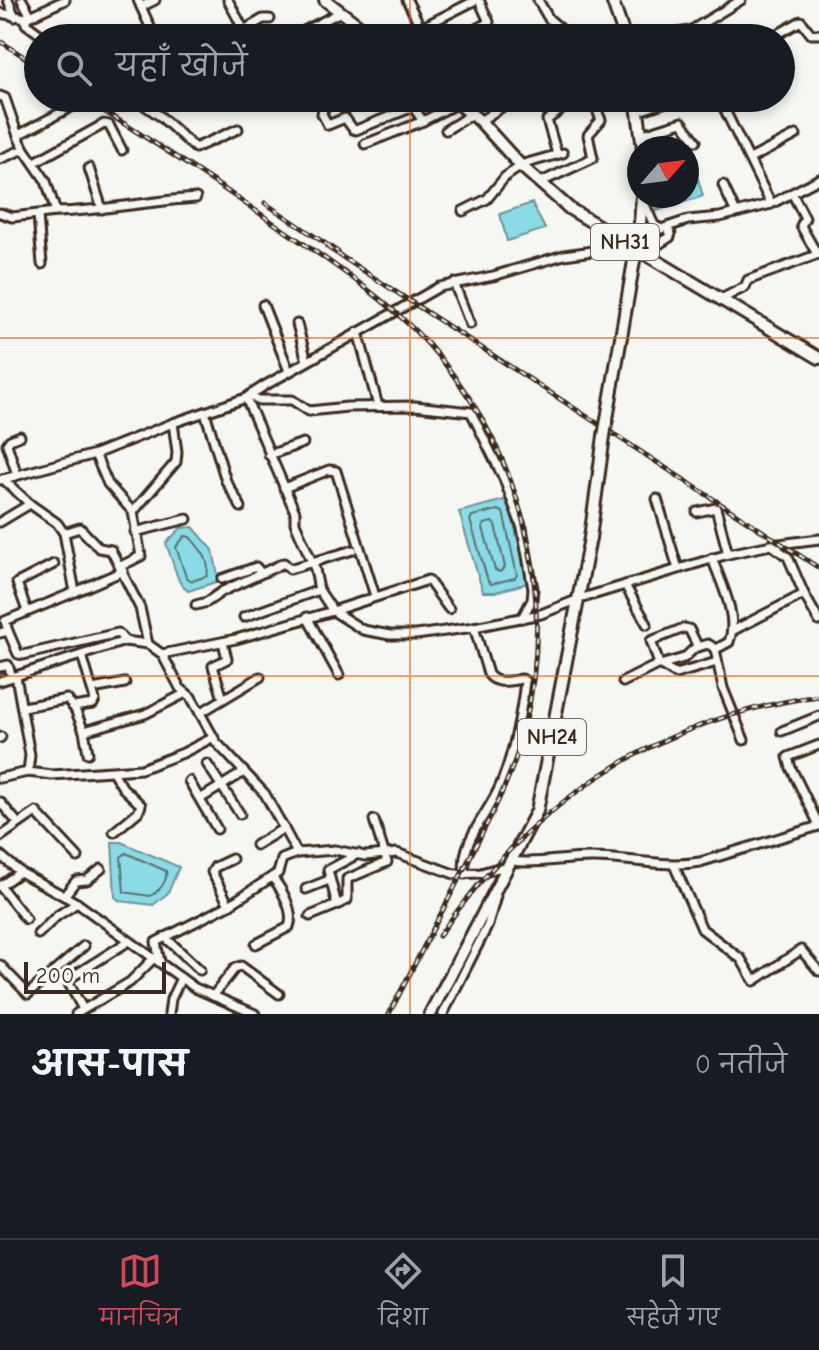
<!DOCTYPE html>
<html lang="hi">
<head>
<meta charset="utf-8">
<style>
	:root { --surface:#171b24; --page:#242831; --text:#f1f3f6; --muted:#9ea1a6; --line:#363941; --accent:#d1495b }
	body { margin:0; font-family:"Comic Neue","Playpen Sans Deva",sans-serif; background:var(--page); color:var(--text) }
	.compass { position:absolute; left:627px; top:136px; width:72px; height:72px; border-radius:50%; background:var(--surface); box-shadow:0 4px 12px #0003; rotate:62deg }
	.scale { position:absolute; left:24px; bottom:20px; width:142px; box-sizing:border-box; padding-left:8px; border:4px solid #3b2a1e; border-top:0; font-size:22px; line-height:28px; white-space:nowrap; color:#3b2a1e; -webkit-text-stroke:6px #f6f6f2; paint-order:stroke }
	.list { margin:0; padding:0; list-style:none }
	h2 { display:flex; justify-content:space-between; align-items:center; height:104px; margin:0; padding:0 32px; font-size:34px }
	h2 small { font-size:26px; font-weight:400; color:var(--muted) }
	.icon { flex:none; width:44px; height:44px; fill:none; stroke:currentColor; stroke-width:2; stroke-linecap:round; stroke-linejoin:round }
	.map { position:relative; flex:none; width:819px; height:1014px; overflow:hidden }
	.search { position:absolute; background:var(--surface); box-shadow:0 4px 12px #0003; left:24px; right:24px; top:24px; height:88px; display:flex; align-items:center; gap:20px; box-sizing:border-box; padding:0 28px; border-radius:44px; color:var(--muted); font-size:30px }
	.sheet { height:224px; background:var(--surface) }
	nav { display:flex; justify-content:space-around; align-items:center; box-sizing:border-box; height:112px; border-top:2px solid var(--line); background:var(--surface); font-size:22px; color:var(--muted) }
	nav a { display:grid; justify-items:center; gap:4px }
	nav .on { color:var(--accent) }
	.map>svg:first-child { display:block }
	.water { fill:#8bdbe7; stroke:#6b9497; stroke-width:2 }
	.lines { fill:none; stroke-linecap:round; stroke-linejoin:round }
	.shore { stroke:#5b716e; stroke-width:2 }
	.minor-casing { stroke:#3b2a1e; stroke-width:13 }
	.highway-casing { stroke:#3b2a1e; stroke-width:16 }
	.minor { stroke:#f6f6f2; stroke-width:7 }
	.highway { stroke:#f6f6f2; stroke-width:10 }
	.rail-casing { stroke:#3b2a1e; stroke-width:5 }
	.rail { stroke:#f6f6f2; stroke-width:2; stroke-dasharray:6; stroke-linecap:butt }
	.highway-bridge-casing { stroke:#3b2a1e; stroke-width:16; stroke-linecap:butt }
	.highway-bridge { stroke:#f6f6f2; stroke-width:10 }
	.grid { fill:none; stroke:#e8590c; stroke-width:2; stroke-opacity:0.55 }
	.labels { text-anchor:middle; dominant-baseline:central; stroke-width:6; stroke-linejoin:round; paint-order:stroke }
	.shield { fill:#f6f6f2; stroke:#73675e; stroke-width:2 }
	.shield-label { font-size:22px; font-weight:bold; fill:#3b2a1e }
</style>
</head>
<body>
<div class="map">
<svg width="819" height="1014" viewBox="0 0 819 1014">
	<rect width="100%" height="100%" fill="#f6f6f2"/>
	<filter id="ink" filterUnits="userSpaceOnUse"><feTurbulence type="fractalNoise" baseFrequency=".0125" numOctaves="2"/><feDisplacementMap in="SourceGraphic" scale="16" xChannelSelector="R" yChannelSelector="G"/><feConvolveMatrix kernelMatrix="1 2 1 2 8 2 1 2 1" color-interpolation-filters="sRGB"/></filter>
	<g filter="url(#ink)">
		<!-- water -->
		<g class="water">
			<polygon points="687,166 698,179 703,196 657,211 651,196 687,196"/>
			<polygon points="532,203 545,229 507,241 500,214"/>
			<polygon points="508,499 528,583 495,592 483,592 459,512"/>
			<polygon points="193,527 213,550 219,581 188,591 179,581 166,543 181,528"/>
			<polygon points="112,842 121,842 179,867 168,893 153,905 120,901 115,897"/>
		</g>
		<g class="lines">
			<!-- shore -->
			<g class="shore">
				<polygon points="498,510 503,512 517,575 515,578 491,584 488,581 470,520 472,516"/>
				<polygon points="492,522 495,525 505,567 500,572 495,570 483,528 484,524"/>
				<path d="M185,536L190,537C200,549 211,559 207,576L192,581L186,577L176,547Z"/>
				<path d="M126,853L166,871C168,882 159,891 150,896L124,892L121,857Z"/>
			</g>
			<defs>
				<g id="minor">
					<polyline points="8,0 15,17"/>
					<polyline points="22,0 31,16"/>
					<polyline points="138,0 155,38"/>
					<polyline points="228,0 248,38"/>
					<polyline points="407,0 421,28"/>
					<polyline points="538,0 549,19 571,38"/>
					<polyline points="141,7 155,0"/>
					<polyline points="0,13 26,18 65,0"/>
					<polyline points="26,18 26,24 45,38"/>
					<polyline points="487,23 494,38"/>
					<polyline points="244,30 263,19 270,19"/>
					<polyline points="531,33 532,38"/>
					<polyline points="98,38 107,33"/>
					<polyline points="290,38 341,12"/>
					<polyline points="401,38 476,0"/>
					<polyline points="459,38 489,22 479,0"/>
					<polyline points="646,38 690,31 741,0"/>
					<polyline points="771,38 801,21 811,34 819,34"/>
					<polyline points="0,96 5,98 18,136"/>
					<polyline points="134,98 160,116 195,148 238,129"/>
					<polyline points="345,98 323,108 322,114 328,125 345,118 353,129 356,130 413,107 423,121"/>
					<polyline points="492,98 498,109"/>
					<polyline points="719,98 771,204"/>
					<polyline points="639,111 678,98"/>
					<polyline points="480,121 516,98"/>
					<polyline points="446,130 472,114"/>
					<polyline points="643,134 682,122 696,141"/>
					<polyline points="365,144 423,121 458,103"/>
					<polyline points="557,154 547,120 568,105 567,98"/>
					<polyline points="0,159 24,149 18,136 20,134 79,103"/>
					<polyline points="750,159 796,135"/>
					<polyline points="35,162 104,124 109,125 122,150"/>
					<polyline points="520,165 563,153"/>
					<polyline points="89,168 102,209"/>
					<polyline points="539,183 593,158 588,135 601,120 592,98"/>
					<polyline points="723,185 736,213"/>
					<polyline points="792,193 805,218 801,226 817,254"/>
					<polyline points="643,200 654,225 661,229 688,220 720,217 771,204 819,179"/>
					<polyline points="463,211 487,199 505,177 521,166"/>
					<path d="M56,212C103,211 149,201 196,198"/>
					<polyline points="0,213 12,217 56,212 46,181 24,149"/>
					<polyline points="38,215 42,264"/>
					<polyline points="645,253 670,237 671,234 667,228"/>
					<polyline points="454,283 470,324"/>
					<polyline points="721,299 745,287 748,280 819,254"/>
					<polyline points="263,305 289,371"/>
					<polyline points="297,324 307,361"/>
					<polyline points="358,332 378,406"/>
					<polyline points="250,395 257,400 292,400 309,411 347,407 415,406 471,412 504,479 522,528 533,589 532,600 522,618"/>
					<polyline points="246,398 295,512 295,523 315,569 319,590 333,611 428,580 449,609"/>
					<polyline points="205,412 226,481 241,507"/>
					<polyline points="95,454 108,484 133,512"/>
					<polyline points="269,455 303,443"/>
					<polyline points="17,475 7,444 10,440 20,436"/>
					<polyline points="0,480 95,454 173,423 246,398 264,386 439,287 493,276 564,255 629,246"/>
					<polyline points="284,488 329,470 336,471 375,596"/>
					<polyline points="657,499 678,569"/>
					<polyline points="697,512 716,508 728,554"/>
					<polyline points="0,522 30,504"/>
					<polyline points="135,532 187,519"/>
					<polyline points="64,533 80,528 99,548 111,550 140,608 148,644"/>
					<polyline points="121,566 141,556 133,512 176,462 177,452 173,423"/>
					<polyline points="222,579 256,567 261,573"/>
					<polyline points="625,585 647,624"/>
					<polyline points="75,592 123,571"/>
					<polyline points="804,594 819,621"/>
					<polyline points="196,605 207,602 223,591 284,563 290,569 353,550"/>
					<polyline points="27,611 17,583 54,564"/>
					<polyline points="244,617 319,590"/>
					<polyline points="307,617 339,675"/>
					<polyline points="734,630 804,594 788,557 773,546"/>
					<polyline points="8,631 18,654 23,655 118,633 125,641"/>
					<polyline points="0,633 8,631 5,621 75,592 64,533 57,523 30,504 3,479"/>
					<polyline points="223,642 227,659 213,666 223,699"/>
					<polyline points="715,649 723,688 744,740"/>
					<polyline points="162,654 180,688 191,697 200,713 260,677"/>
					<polyline points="659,664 676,674 717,662"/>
					<polyline points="660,665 684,658 697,646"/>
					<polyline points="0,667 8,665 12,677"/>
					<polyline points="16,676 30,755 28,772"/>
					<polyline points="0,681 125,641 148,644 162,654 236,639 333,611 363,630 390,635 416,635 474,627 541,614 579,599 728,554 771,545 819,539"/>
					<path d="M623,682L659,664L651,641L684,628L689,629L698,647L708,644L716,649L729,642C739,617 721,583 712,558"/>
					<polyline points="92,689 125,683"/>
					<polyline points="23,707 67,699 73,707 93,704 95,700 82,655"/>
					<polyline points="74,707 84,731 88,753"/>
					<polyline points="200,713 216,742 265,794 297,853"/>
					<polyline points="84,731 145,714 186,693"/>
					<polyline points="782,731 819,716"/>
					<polyline points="0,738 1,737"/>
					<polyline points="819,745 788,757 791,768 819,825"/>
					<polyline points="207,764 240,814"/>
					<polyline points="113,772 123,788 141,805 139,811 114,832"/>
					<polyline points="0,778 28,772 52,775 141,769 183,753 212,738"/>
					<polyline points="189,781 217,829"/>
					<polyline points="200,799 244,772"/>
					<polyline points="0,802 18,823"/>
					<polyline points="0,837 36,812 78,857"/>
					<polyline points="256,845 284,828"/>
					<polyline points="0,855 20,872 77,903 195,988 255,1014"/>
					<path d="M512,861C539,865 566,857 594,858C630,858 665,868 700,862L819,826"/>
					<polyline points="674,865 702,929 741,959 754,981 801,950 819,971"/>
					<path d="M465,874C459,841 489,814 501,784C514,752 521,715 525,681L522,679C509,681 496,685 488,674L474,627"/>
					<polyline points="0,886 26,919"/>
					<polyline points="0,886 20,872"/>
					<polyline points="306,889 329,880"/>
					<polyline points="64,896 76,881 87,880 101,869"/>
					<polyline points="229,905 212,872 215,867 232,859"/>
					<polyline points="337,905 347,900 347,879 387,862 374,820"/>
					<polyline points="310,916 337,905 328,870 358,854"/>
					<polyline points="38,934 57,916 77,903"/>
					<polyline points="165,937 200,970"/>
					<path d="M256,944L289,927C295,912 282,889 272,877"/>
					<polyline points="160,962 156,942 229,905 278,873 282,859 297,853 335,850 365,856 397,853 454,874 481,873 498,868 506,870"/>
					<polyline points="0,965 28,994 84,946"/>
					<polyline points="213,996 235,968 241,966 279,994"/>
					<polyline points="83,1009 67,980 129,941"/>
					<polyline points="76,1014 130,982 154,958"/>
					<polyline points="169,1014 171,999 181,978"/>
					<polyline points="443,1014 488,925 496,896"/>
				</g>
				<g id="highway">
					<polyline points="325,0 375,38"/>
					<polyline points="612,0 625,38"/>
					<polyline points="452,98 480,121 520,165 570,209 819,358"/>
					<polyline points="636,98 643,148"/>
					<polyline points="639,236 642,196"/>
					<polyline points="608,413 635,255"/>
					<polyline points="430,1014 537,811 590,538 604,436"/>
				</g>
			</defs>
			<!-- minor casing -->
			<use href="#minor" class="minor-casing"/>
			<!-- highway casing -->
			<use href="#highway" class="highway-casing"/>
			<!-- minor -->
			<use href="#minor" class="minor"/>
			<!-- highway -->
			<use href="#highway" class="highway"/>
			<defs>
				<g id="rail">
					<polyline points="0,41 38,66"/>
					<path d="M83,98C148,138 212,180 275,224C327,260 384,296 427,343C521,447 557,588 525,725C514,776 487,823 464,869C439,917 414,966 389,1014"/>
					<polyline points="265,203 338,252"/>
					<polyline points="327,247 819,568"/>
					<path d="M439,936C533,801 655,719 819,696"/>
				</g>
			</defs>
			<!-- rail casing -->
			<use href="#rail" class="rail-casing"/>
			<!-- rail -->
			<use href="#rail" class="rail"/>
			<defs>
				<g id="highway-bridge">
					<polyline points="635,255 639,236"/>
					<polyline points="604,436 608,413"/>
				</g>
			</defs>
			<!-- highway-bridge casing -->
			<use href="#highway-bridge" class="highway-bridge-casing"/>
			<!-- highway-bridge -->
			<use href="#highway-bridge" class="highway-bridge"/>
		</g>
	</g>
	<!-- grid -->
	<path class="grid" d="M410,0V38M410,98V1014M0,338H819M0,676H819"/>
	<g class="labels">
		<!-- shield labels -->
		<g class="shield">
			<rect x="591" y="224" width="68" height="36" rx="6"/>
			<rect x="518" y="719" width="68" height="36" rx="6"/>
		</g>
		<g class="shield-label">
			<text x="625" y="242">NH31</text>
			<text x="552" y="737">NH24</text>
		</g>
	</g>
</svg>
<svg class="compass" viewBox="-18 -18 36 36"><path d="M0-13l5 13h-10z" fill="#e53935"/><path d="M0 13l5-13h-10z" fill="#9ea1a6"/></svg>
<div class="scale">200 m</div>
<div class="search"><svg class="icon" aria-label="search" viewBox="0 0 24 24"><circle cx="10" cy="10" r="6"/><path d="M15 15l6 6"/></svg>यहाँ खोजें</div>
</div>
<section class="sheet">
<h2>आस-पास<small>0 नतीजे</small></h2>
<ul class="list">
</ul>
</section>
<nav>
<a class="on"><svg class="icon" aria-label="map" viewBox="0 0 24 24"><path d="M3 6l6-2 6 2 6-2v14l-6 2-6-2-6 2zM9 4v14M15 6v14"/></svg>मानचित्र</a>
<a><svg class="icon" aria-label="directions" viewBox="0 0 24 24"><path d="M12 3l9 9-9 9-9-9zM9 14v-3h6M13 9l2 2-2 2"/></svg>दिशा</a>
<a><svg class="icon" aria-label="saved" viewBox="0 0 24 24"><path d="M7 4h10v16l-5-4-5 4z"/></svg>सहेजे गए</a>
</nav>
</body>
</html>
